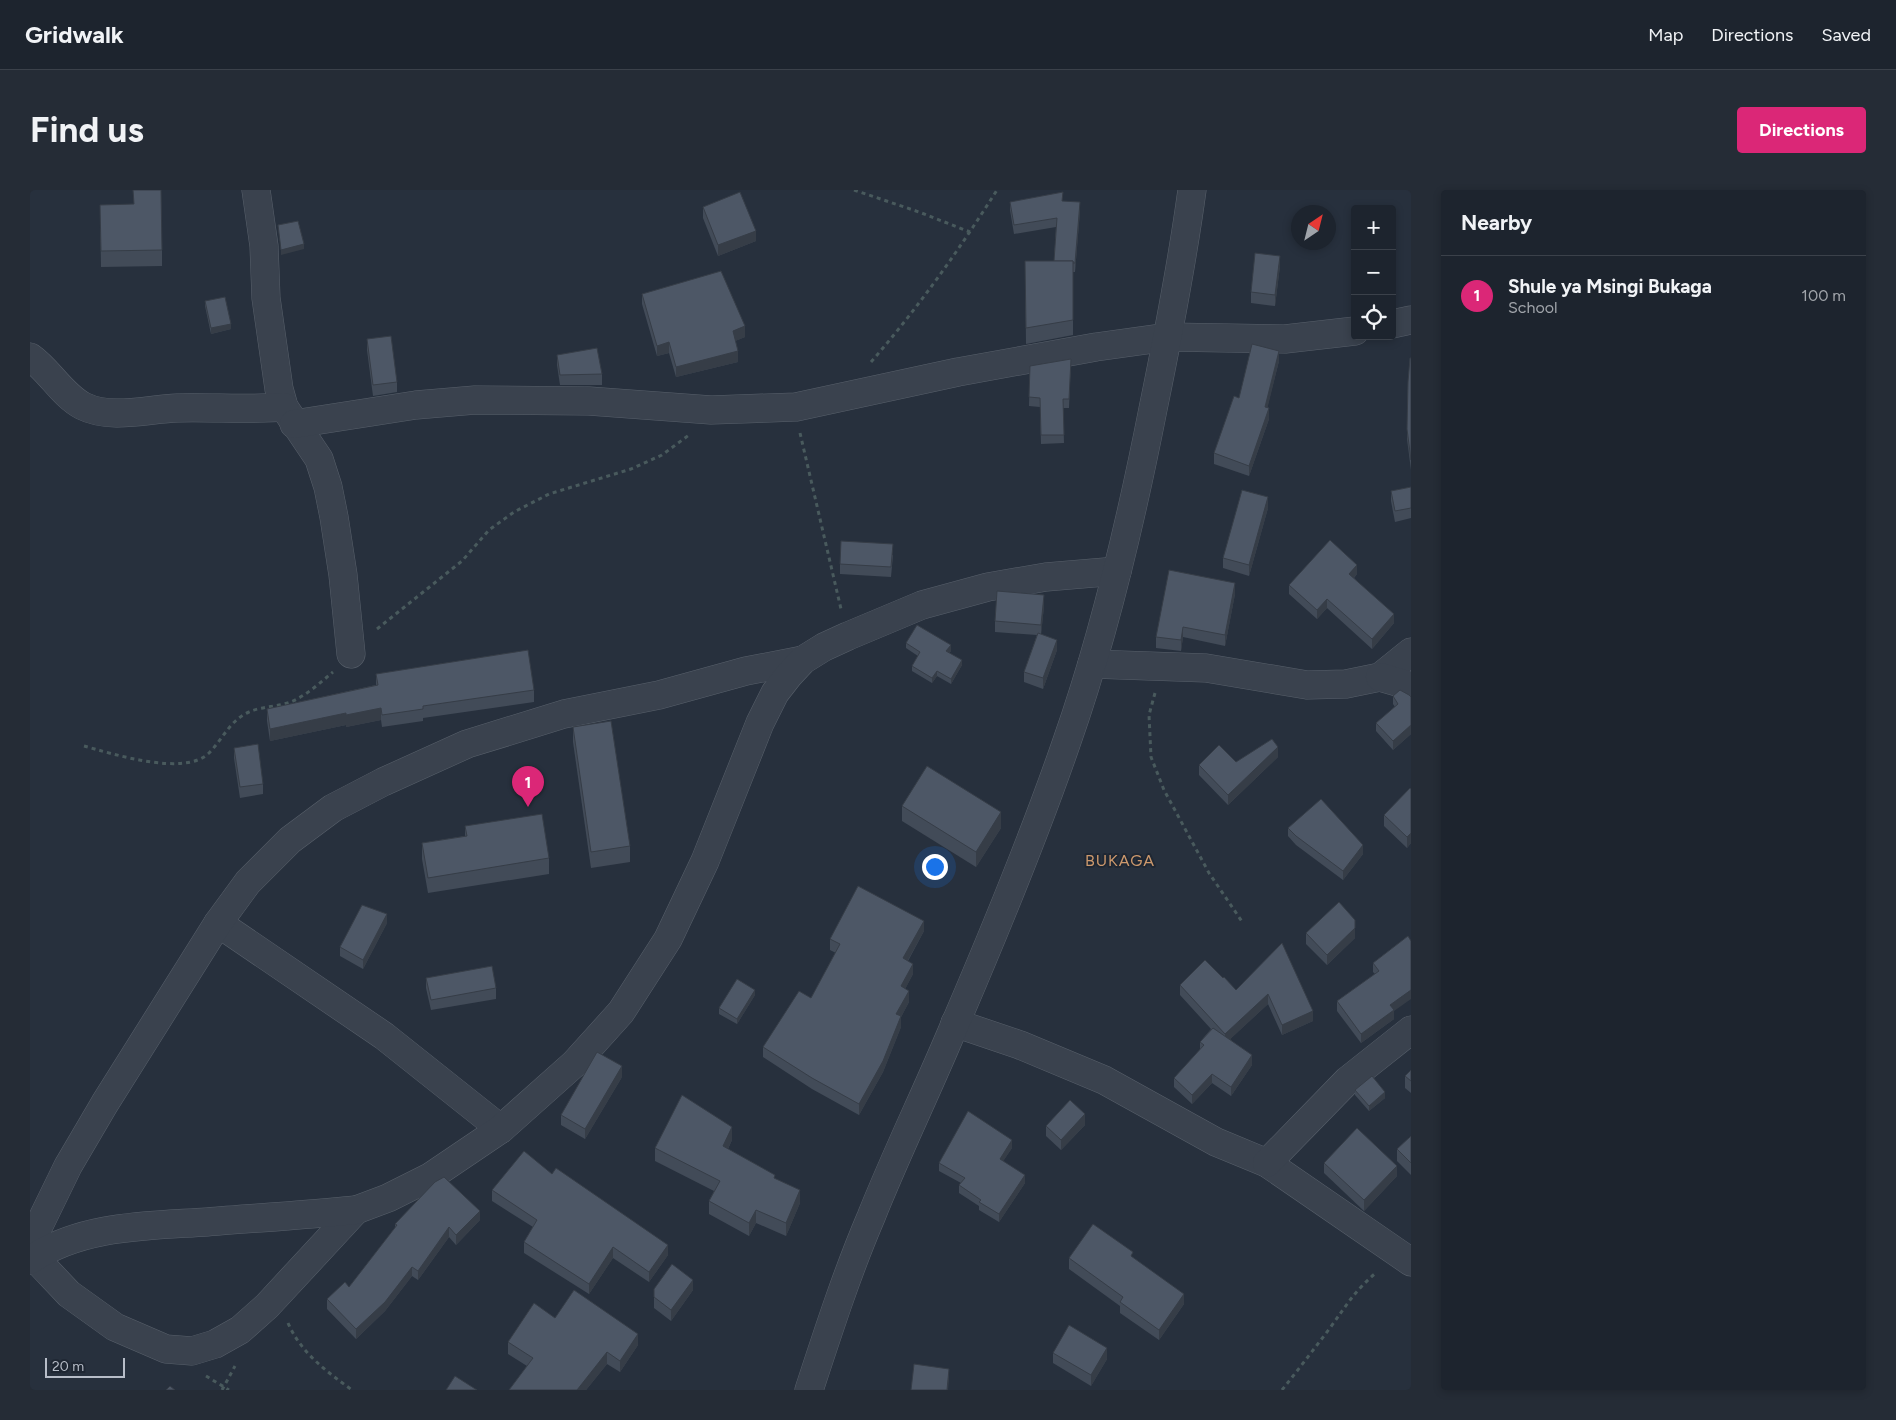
<!DOCTYPE html>
<html lang="en">
<head>
<meta charset="utf-8">
<style>
	:root { --surface:#1d242e; --page:#252c36; --text:#f1f3f6; --muted:#a0a4aa; --line:#3b414a; --accent:#db2777 }
	body { margin:0; font-family:Figtree,sans-serif; background:var(--page); color:var(--text) }
	.controls { position:absolute; right:15px; top:15px; display:grid; overflow:hidden; border-radius:5px; box-shadow:0 2px 8px #0003 }
	.controls button { width:45px; height:45px; display:grid; place-items:center; padding:0; border:0; border-bottom:1px solid var(--line); background:var(--surface); color:var(--text); font:25px sans-serif }
	.compass { position:absolute; left:1261px; top:15px; width:45px; height:45px; border-radius:50%; background:var(--surface); box-shadow:0 2px 8px #0003; rotate:35deg }
	.scale { position:absolute; left:15px; bottom:12px; width:80px; box-sizing:border-box; padding-left:5px; border:2px solid #b7bdc8; border-top:0; font-size:14px; line-height:18px; white-space:nowrap; color:#b7bdc8; -webkit-text-stroke:4px #1f2733; paint-order:stroke }
	.you { position:absolute; left:904px; top:676px; width:18px; height:18px; margin:-12px; border:4px solid #fff; border-radius:50%; background:#1a73e8; box-shadow:0 0 0 8px #1a73e833 }
	.badge { display:grid; place-items:center; width:32px; height:32px; border-radius:50%; background:var(--accent); color:#fff; font-size:16px; font-weight:700 }
	.pin { position:absolute; translate:-50% -41px; filter:drop-shadow(0 1px 2px #0008) }
	.pin::after { content:''; position:absolute; top:26px; width:18px; height:15px; background:inherit; clip-path:polygon(0 0,100% 0,50% 100%) }
	.list { margin:0; padding:0; list-style:none }
	h2 { display:flex; justify-content:space-between; align-items:center; height:65px; margin:0; padding:0 20px; font-size:21px }
	h2 small { font-size:16px; font-weight:400; color:var(--muted) }
	.list li { display:grid; grid-template-columns:32px 1fr auto; gap:15px; align-items:center; box-sizing:border-box; height:80px; padding:0 20px; border-top:1px solid var(--line) }
	.list b { display:block; font-size:19px; white-space:nowrap }
	.list p { margin:0; font-size:16px; white-space:nowrap; color:var(--muted) }
	.list em { font-size:16px; font-style:normal; color:var(--muted) }
	.icon { flex:none; width:28px; height:28px; fill:none; stroke:currentColor; stroke-width:2; stroke-linecap:round; stroke-linejoin:round }
	.map { position:relative; flex:none; width:1381px; height:1200px; overflow:hidden; border-radius:5px }
	header { display:flex; align-items:center; gap:30px; box-sizing:border-box; height:70px; padding:0 25px; background:var(--surface); border-bottom:1px solid var(--line) }
	header strong { font-size:24px }
	nav { display:flex; gap:28px; margin-inline-start:auto; font-size:18px }
	.intro { display:flex; align-items:center; justify-content:space-between; box-sizing:border-box; height:120px; padding:0 30px }
	h1 { margin:0; font-size:35px }
	.button { padding:12px 22px; border-radius:5px; background:var(--accent); color:#fff; font-size:18px; font-weight:700 }
	main { display:flex; gap:30px; padding:0 30px }
	aside { flex:1; background:var(--surface); border-radius:5px; box-shadow:0 2px 8px #0003 }
	.map>svg:first-child { display:block }
	.lines { fill:none; stroke-linecap:round; stroke-linejoin:round }
	.minor-casing { stroke:#58606b; stroke-width:29 }
	.path { stroke:#495a5d; stroke-width:3; stroke-dasharray:4 4; stroke-linecap:butt }
	.minor { stroke:#3a424e; stroke-width:28 }
	.wall { fill:#424b58 }
	.shaded-wall { fill:#363d47 }
	.building { fill:#4d5766; stroke:#363d47 }
	.labels { text-anchor:middle; dominant-baseline:central; stroke-width:4; stroke-linejoin:round; paint-order:stroke }
	.quarter-label { font-size:16px; letter-spacing:1px; fill:#cd996d; stroke:#1f2733 }
</style>
</head>
<body>
<header>
<strong>Gridwalk</strong>
<nav><a>Map</a><a>Directions</a><a>Saved</a></nav>
</header>
<div class="intro"><h1>Find us</h1><a class="button">Directions</a></div>
<main>
<div class="map">
<svg width="1381" height="1200" viewBox="0 0 1381 1200">
	<rect width="100%" height="100%" fill="#27303d"/>
	<g class="lines">
		<defs>
			<g id="minor">
				<polyline points="226,0 234,56 236,108 249,199 254,217 289,269 298,297 304,327 313,385 321,464"/>
				<polyline points="1362,134 1381,130"/>
				<path d="M0,167C19,180 32,205 53,216C81,230 118,219 147,218C183,217 218,220 254,217"/>
				<polyline points="264,234 386,215 445,210 559,211 681,220 766,217 928,182 1066,157 1138,147 1255,149 1325,141"/>
				<polyline points="1062,474 1176,478 1277,495 1316,494 1350,487 1381,462"/>
				<polyline points="1350,487 1381,496"/>
				<polyline points="188,733 354,846 471,939"/>
				<polyline points="925,833 990,855 1074,890 1186,952 1237,973 1381,1072"/>
				<polyline points="1237,973 1318,890 1381,840"/>
				<polyline points="0,1054 38,976 75,913 188,733 218,692 260,650 303,618 353,592 437,554 534,524 629,505 716,481 773,470"/>
				<polyline points="4,1067 39,1104 85,1137 136,1159 162,1161 185,1154 210,1140 237,1116 326,1020"/>
				<path d="M0,1070C52,1035 117,1036 177,1032C227,1028 276,1025 326,1020L358,1008L400,987L471,939L545,873L591,822L638,749L675,671L730,533L745,503L759,485L773,470L794,457L818,446L892,415L958,397L1016,387L1087,381"/>
				<path d="M779,1200C798,1142 817,1083 841,1027C867,962 898,899 925,834C965,741 1004,647 1037,551C1075,443 1101,331 1123,219C1138,146 1152,74 1162,0"/>
			</g>
		</defs>
		<!-- minor casing -->
		<use href="#minor" class="minor-casing"/>
		<!-- path -->
		<g class="path">
			<polyline points="824,0 889,22 940,42"/>
			<path d="M841,172C888,118 929,60 967,0"/>
			<polyline points="770,243 811,419"/>
			<polyline points="347,439 432,371 459,340 484,322 519,304 601,279 632,265 659,245"/>
			<polyline points="1125,503 1119,525 1121,567 1134,600 1179,683 1213,733"/>
			<path d="M54,556C83,564 155,587 179,563C193,549 200,530 219,522C232,516 249,517 263,511C278,504 291,492 303,482"/>
			<path d="M258,1133C271,1163 296,1181 322,1200"/>
			<polyline points="176,1186 199,1200"/>
			<polyline points="192,1200 205,1176"/>
			<path d="M1252,1200C1268,1180 1284,1159 1300,1138C1316,1116 1325,1100 1347,1082"/>
		</g>
		<!-- minor -->
		<use href="#minor" class="minor"/>
	</g>
	<!-- wall -->
	<g class="wall">
		<polygon points="1033,11 1050,21 1045,82 1043,82 1043,145 996,154 995,71 1024,71 1026,37 984,44 980,20 980,12"/>
		<polygon points="70,15 132,60 132,76 71,77"/>
		<polygon points="673,17 726,51 688,66 673,28"/>
		<polygon points="1250,76 1245,116 1221,113 1221,102"/>
		<polygon points="612,104 715,147 705,151 708,172 646,187 639,163 627,166 612,114"/>
		<polygon points="175,111 201,139 181,144 175,116"/>
		<polygon points="337,149 367,192 367,202 343,206 337,160"/>
		<polygon points="527,165 572,184 572,195 530,195 527,175"/>
		<polygon points="1381,168 1381,280 1377,249 1378,192"/>
		<polygon points="1041,169 1039,218 1033,218 1034,253 1011,254 1010,217 999,216 1000,176"/>
		<polygon points="1249,171 1237,218 1239,229 1219,286 1184,274 1184,263 1209,208"/>
		<polygon points="1381,297 1381,328 1365,332 1361,311 1361,301"/>
		<polygon points="1238,318 1219,386 1193,378 1193,368"/>
		<polygon points="863,365 861,387 810,384 810,374"/>
		<polygon points="1327,384 1324,388 1364,433 1342,459 1297,418 1287,429 1259,404 1259,395"/>
		<polygon points="1205,404 1195,456 1153,447 1151,461 1126,458 1126,447"/>
		<polygon points="1014,416 1011,444 1027,460 1013,499 994,492 994,482 1007,445 965,442 965,431"/>
		<polygon points="876,453 921,461 919,463 932,475 921,494 907,486 902,493 882,481 882,476 888,466 876,458"/>
		<polygon points="346,484 504,500 504,512 393,528 393,531 352,537 351,530 316,537 316,535 240,551 237,531 237,519 346,495"/>
		<polygon points="1363,506 1381,507 1381,544 1363,560 1346,541 1346,533 1365,517 1363,514"/>
		<polygon points="543,537 600,656 600,672 561,678 543,552"/>
		<polygon points="204,558 233,594 233,604 210,608 204,568"/>
		<polygon points="1248,567 1198,615 1169,585 1169,575 1206,572"/>
		<polygon points="1381,599 1381,653 1377,658 1354,636 1354,625"/>
		<polygon points="872,616 971,638 946,677 872,631"/>
		<polygon points="435,636 519,668 519,684 398,703 392,669 392,653 435,646"/>
		<polygon points="1258,638 1333,664 1313,690 1266,655 1258,646"/>
		<polygon points="357,733 333,779 310,766 310,757"/>
		<polygon points="894,741 878,771 883,784 875,799 879,812 871,827 871,837 853,882 829,925 782,899 733,867 733,857 781,808 806,763 800,760 800,749"/>
		<polygon points="1276,743 1325,748 1297,775 1276,754"/>
		<polygon points="1378,746 1364,821 1364,829 1331,853 1307,821 1307,811 1345,784 1343,782 1343,773"/>
		<polygon points="1252,753 1283,831 1252,845 1238,814 1200,849 1222,875 1201,906 1182,893 1162,914 1144,897 1144,888 1170,860 1170,852 1181,839 1150,805 1150,795 1193,788 1206,800"/>
		<polygon points="396,788 466,798 466,809 401,820 396,798"/>
		<polygon points="725,805 707,834 689,824 689,818"/>
		<polygon points="1381,880 1381,903 1375,898 1375,886"/>
		<polygon points="592,887 555,949 531,935 531,925"/>
		<polygon points="1325,900 1355,908 1339,921 1325,905"/>
		<polygon points="1055,935 1031,960 1016,946 1016,936"/>
		<polygon points="1381,946 1381,985 1367,971 1367,959"/>
		<polygon points="702,950 698,959 745,989 770,1013 756,1046 726,1033 719,1046 679,1024 679,1011 684,1001 625,971 625,958"/>
		<polygon points="982,958 973,971 995,993 969,1032 949,1020 949,1016 929,1003 929,995 931,993 909,981 909,973"/>
		<polygon points="1294,973 1367,986 1334,1021 1294,983"/>
		<polygon points="522,984 638,1065 619,1092 583,1068 559,1104 494,1063 494,1052 503,1037 462,1011 462,1000"/>
		<polygon points="450,1030 426,1055 419,1047 388,1090 382,1086 355,1121 326,1149 297,1119 297,1109 319,1097 365,1038 365,1034"/>
		<polygon points="1039,1068 1103,1068 1154,1114 1129,1150 1090,1123 1090,1116 1039,1079"/>
		<polygon points="624,1099 663,1100 641,1131 624,1118"/>
		<polygon points="525,1128 608,1155 590,1182 577,1174 556,1200 479,1200 497,1176 478,1164 478,1152"/>
		<polygon points="1023,1163 1077,1169 1061,1196 1023,1173"/>
	</g>
	<!-- shaded-wall -->
	<g class="shaded-wall">
		<polygon points="1050,12 1050,21 1045,82 1045,73"/>
		<polygon points="726,41 726,51 688,66 688,55"/>
		<polygon points="274,54 274,59 251,65 251,60"/>
		<polygon points="1250,66 1250,76 1245,116 1245,105"/>
		<polygon points="201,134 201,139 181,144 181,138"/>
		<polygon points="715,136 715,147 703,152 703,141"/>
		<polygon points="639,152 639,163 627,166 627,156"/>
		<polygon points="708,161 708,172 646,187 646,177"/>
		<polygon points="1249,161 1249,171 1235,228 1235,217"/>
		<polygon points="1239,218 1239,229 1219,286 1219,276"/>
		<polygon points="1238,307 1238,318 1219,386 1219,375"/>
		<polygon points="1327,375 1327,384 1319,393 1319,384"/>
		<polygon points="1205,393 1205,404 1195,456 1195,445"/>
		<polygon points="1014,405 1014,416 1011,446 1011,435"/>
		<polygon points="1297,409 1297,418 1287,429 1287,420"/>
		<polygon points="1364,424 1364,433 1342,459 1342,449"/>
		<polygon points="1153,437 1153,447 1151,461 1151,450"/>
		<polygon points="1027,450 1027,460 1013,499 1013,488"/>
		<polygon points="921,455 921,461 916,466 916,461"/>
		<polygon points="932,470 932,475 921,494 921,489"/>
		<polygon points="907,481 907,486 902,493 902,488"/>
		<polygon points="351,518 351,530 316,537 316,525"/>
		<polygon points="316,523 316,535 240,551 240,539"/>
		<polygon points="1381,535 1381,544 1363,560 1363,551"/>
		<polygon points="1248,557 1248,567 1198,615 1198,605"/>
		<polygon points="971,622 971,638 946,677 946,662"/>
		<polygon points="1381,643 1381,653 1377,658 1377,647"/>
		<polygon points="1333,655 1333,664 1313,690 1313,681"/>
		<polygon points="357,724 357,733 333,779 333,770"/>
		<polygon points="894,731 894,741 873,779 873,768"/>
		<polygon points="1325,738 1325,748 1297,775 1297,765"/>
		<polygon points="883,774 883,784 871,807 871,796"/>
		<polygon points="725,800 725,805 707,834 707,829"/>
		<polygon points="1381,800 1381,809 1364,821 1364,829 1331,853 1331,844 1360,815"/>
		<polygon points="879,801 879,812 871,827 871,837 853,882 829,925 829,914 866,824"/>
		<polygon points="1238,804 1238,814 1195,854 1195,844"/>
		<polygon points="1283,821 1283,831 1252,845 1252,835"/>
		<polygon points="1222,865 1222,875 1201,906 1201,897"/>
		<polygon points="592,876 592,887 555,949 555,939"/>
		<polygon points="1182,884 1182,893 1162,914 1162,905"/>
		<polygon points="1355,902 1355,908 1339,921 1339,916"/>
		<polygon points="1055,924 1055,935 1031,960 1031,950"/>
		<polygon points="702,937 702,950 693,969 693,956"/>
		<polygon points="982,950 982,958 970,976 970,969"/>
		<polygon points="1367,976 1367,986 1334,1021 1334,1010"/>
		<polygon points="995,985 995,993 969,1032 969,1024"/>
		<polygon points="770,1000 770,1013 756,1046 756,1033"/>
		<polygon points="726,1020 726,1033 719,1046 719,1033"/>
		<polygon points="450,1021 450,1030 426,1055 426,1045"/>
		<polygon points="419,1037 419,1047 388,1090 388,1081"/>
		<polygon points="638,1055 638,1065 619,1092 619,1082"/>
		<polygon points="583,1057 583,1068 559,1104 559,1094"/>
		<polygon points="382,1077 382,1086 355,1121 326,1149 326,1139"/>
		<polygon points="663,1090 663,1100 641,1131 641,1120"/>
		<polygon points="1154,1104 1154,1114 1129,1150 1129,1140"/>
		<polygon points="608,1144 608,1155 590,1182 590,1171"/>
		<polygon points="1077,1158 1077,1169 1061,1196 1061,1185"/>
		<polygon points="577,1162 577,1174 556,1200 547,1200"/>
		<polygon points="919,1179 919,1190 918,1200 917,1200"/>
	</g>
	<!-- building -->
	<g class="building">
		<polygon points="103,0 131,0 132,60 71,61 70,15 104,14"/>
		<polygon points="710,2 726,41 688,55 673,17"/>
		<polygon points="1033,2 1032,11 1050,12 1045,73 1043,73 1043,71 1024,71 1027,28 984,35 980,12"/>
		<polygon points="268,31 274,54 251,60 248,35"/>
		<polygon points="1225,63 1250,66 1245,105 1221,102"/>
		<polygon points="995,71 1043,71 1043,130 996,138"/>
		<polygon points="691,81 715,136 703,141 708,161 646,177 639,152 627,156 612,104"/>
		<polygon points="195,107 201,134 181,138 175,111"/>
		<polygon points="361,146 367,192 343,195 337,149"/>
		<polygon points="1222,154 1249,161 1235,217 1239,218 1219,276 1184,263 1204,206 1209,208"/>
		<polygon points="567,158 572,184 530,185 527,165"/>
		<polygon points="1380,168 1381,168 1381,270 1377,239 1378,192"/>
		<polygon points="1041,169 1039,209 1033,209 1034,245 1011,245 1010,208 999,207 1000,176"/>
		<polygon points="1381,297 1381,318 1365,321 1361,301"/>
		<polygon points="1212,300 1238,307 1219,375 1193,368"/>
		<polygon points="1300,350 1327,375 1319,384 1364,424 1342,449 1297,409 1287,420 1259,395"/>
		<polygon points="811,351 863,354 861,377 810,374"/>
		<polygon points="1139,380 1205,393 1195,445 1153,437 1151,450 1126,447"/>
		<polygon points="967,401 1014,405 1011,435 965,431"/>
		<polygon points="887,435 921,455 916,461 932,470 921,489 907,481 902,488 882,476 890,462 876,453"/>
		<polygon points="1008,443 1027,450 1013,488 994,482"/>
		<polygon points="498,460 504,500 393,516 393,519 352,525 351,518 316,525 316,523 240,539 237,519 348,495 346,484"/>
		<polygon points="1370,500 1379,505 1381,507 1381,535 1363,551 1346,533 1368,514 1363,506"/>
		<polygon points="581,531 600,656 561,662 543,537"/>
		<polygon points="1242,549 1248,557 1198,605 1169,575 1189,555 1206,572"/>
		<polygon points="228,554 233,594 210,597 204,558"/>
		<polygon points="897,576 971,622 946,662 872,616"/>
		<polygon points="1380,598 1381,599 1381,643 1377,647 1354,625"/>
		<polygon points="1291,609 1333,655 1313,681 1266,646 1258,638"/>
		<polygon points="512,624 519,668 398,688 392,653 437,646 435,636"/>
		<polygon points="828,696 894,731 873,768 883,774 871,796 879,801 866,824 871,826 853,871 829,914 782,888 733,857 769,801 781,808 810,754 800,749"/>
		<polygon points="1309,712 1325,730 1325,738 1297,765 1276,743"/>
		<polygon points="332,715 357,724 333,770 310,757"/>
		<polygon points="1378,746 1381,751 1381,800 1360,815 1364,820 1331,844 1307,811 1349,781 1343,773"/>
		<polygon points="1252,753 1283,821 1252,835 1238,804 1195,844 1150,795 1175,770 1193,788 1194,787 1206,800"/>
		<polygon points="462,776 466,798 401,810 396,788"/>
		<polygon points="707,789 725,800 707,829 689,818"/>
		<polygon points="1183,838 1222,865 1201,897 1182,884 1162,905 1144,888 1174,855 1170,852"/>
		<polygon points="567,862 592,876 555,939 531,925"/>
		<polygon points="1381,880 1381,891 1375,886"/>
		<polygon points="1342,886 1355,902 1339,916 1325,900"/>
		<polygon points="652,905 702,937 693,956 745,985 744,988 770,1000 756,1033 726,1020 719,1033 679,1011 690,991 625,958"/>
		<polygon points="1040,910 1055,924 1031,950 1016,936"/>
		<polygon points="938,921 982,950 970,969 995,985 969,1024 949,1012 951,1010 929,995 935,988 909,973"/>
		<polygon points="1327,938 1367,976 1334,1010 1294,973"/>
		<polygon points="1381,946 1381,973 1367,959"/>
		<polygon points="494,961 522,984 526,978 638,1055 619,1082 583,1057 559,1094 494,1052 507,1030 462,1000"/>
		<polygon points="414,987 450,1021 426,1045 419,1037 388,1081 382,1077 355,1112 326,1139 297,1109 315,1092 319,1097 367,1035 365,1034 405,992"/>
		<polygon points="1063,1034 1103,1062 1101,1066 1154,1104 1129,1140 1090,1112 1093,1107 1039,1068"/>
		<polygon points="642,1074 663,1090 641,1120 624,1107 624,1099"/>
		<polygon points="544,1100 608,1144 590,1171 577,1162 547,1200 479,1200 503,1168 478,1152 504,1113 525,1128"/>
		<polygon points="1039,1135 1077,1158 1061,1185 1023,1163"/>
		<polygon points="884,1174 919,1179 917,1200 881,1200"/>
		<polygon points="425,1186 447,1200 416,1200"/>
		<polygon points="140,1196 145,1200 136,1200"/>
	</g>
	<g class="labels">
		<!-- quarter labels -->
		<g class="quarter-label">
			<text x="1090" y="670">BUKAGA</text>
		</g>
	</g>
</svg>
<div class="controls">
<button>+</button>
<button>−</button>
<button><svg class="icon" aria-label="locate" viewBox="0 0 24 24"><circle cx="12" cy="12" r="6"/><path d="M12 2v4M12 18v4M2 12h4M18 12h4"/></svg></button>
</div>
<svg class="compass" viewBox="-18 -18 36 36"><path d="M0-13l5 13h-10z" fill="#e53935"/><path d="M0 13l5-13h-10z" fill="#a0a4aa"/></svg>
<div class="scale">20 m</div>
<div class="you"></div>
<div class="pin badge" style="left:498px;top:617px">1</div>
</div>
<aside>
<h2>Nearby<small></small></h2>
<ul class="list">
<li><span class="badge">1</span><div><b>Shule ya Msingi Bukaga</b><p>School</p></div><em>100 m</em></li>
</ul>
</aside>
</main>
</body>
</html>
